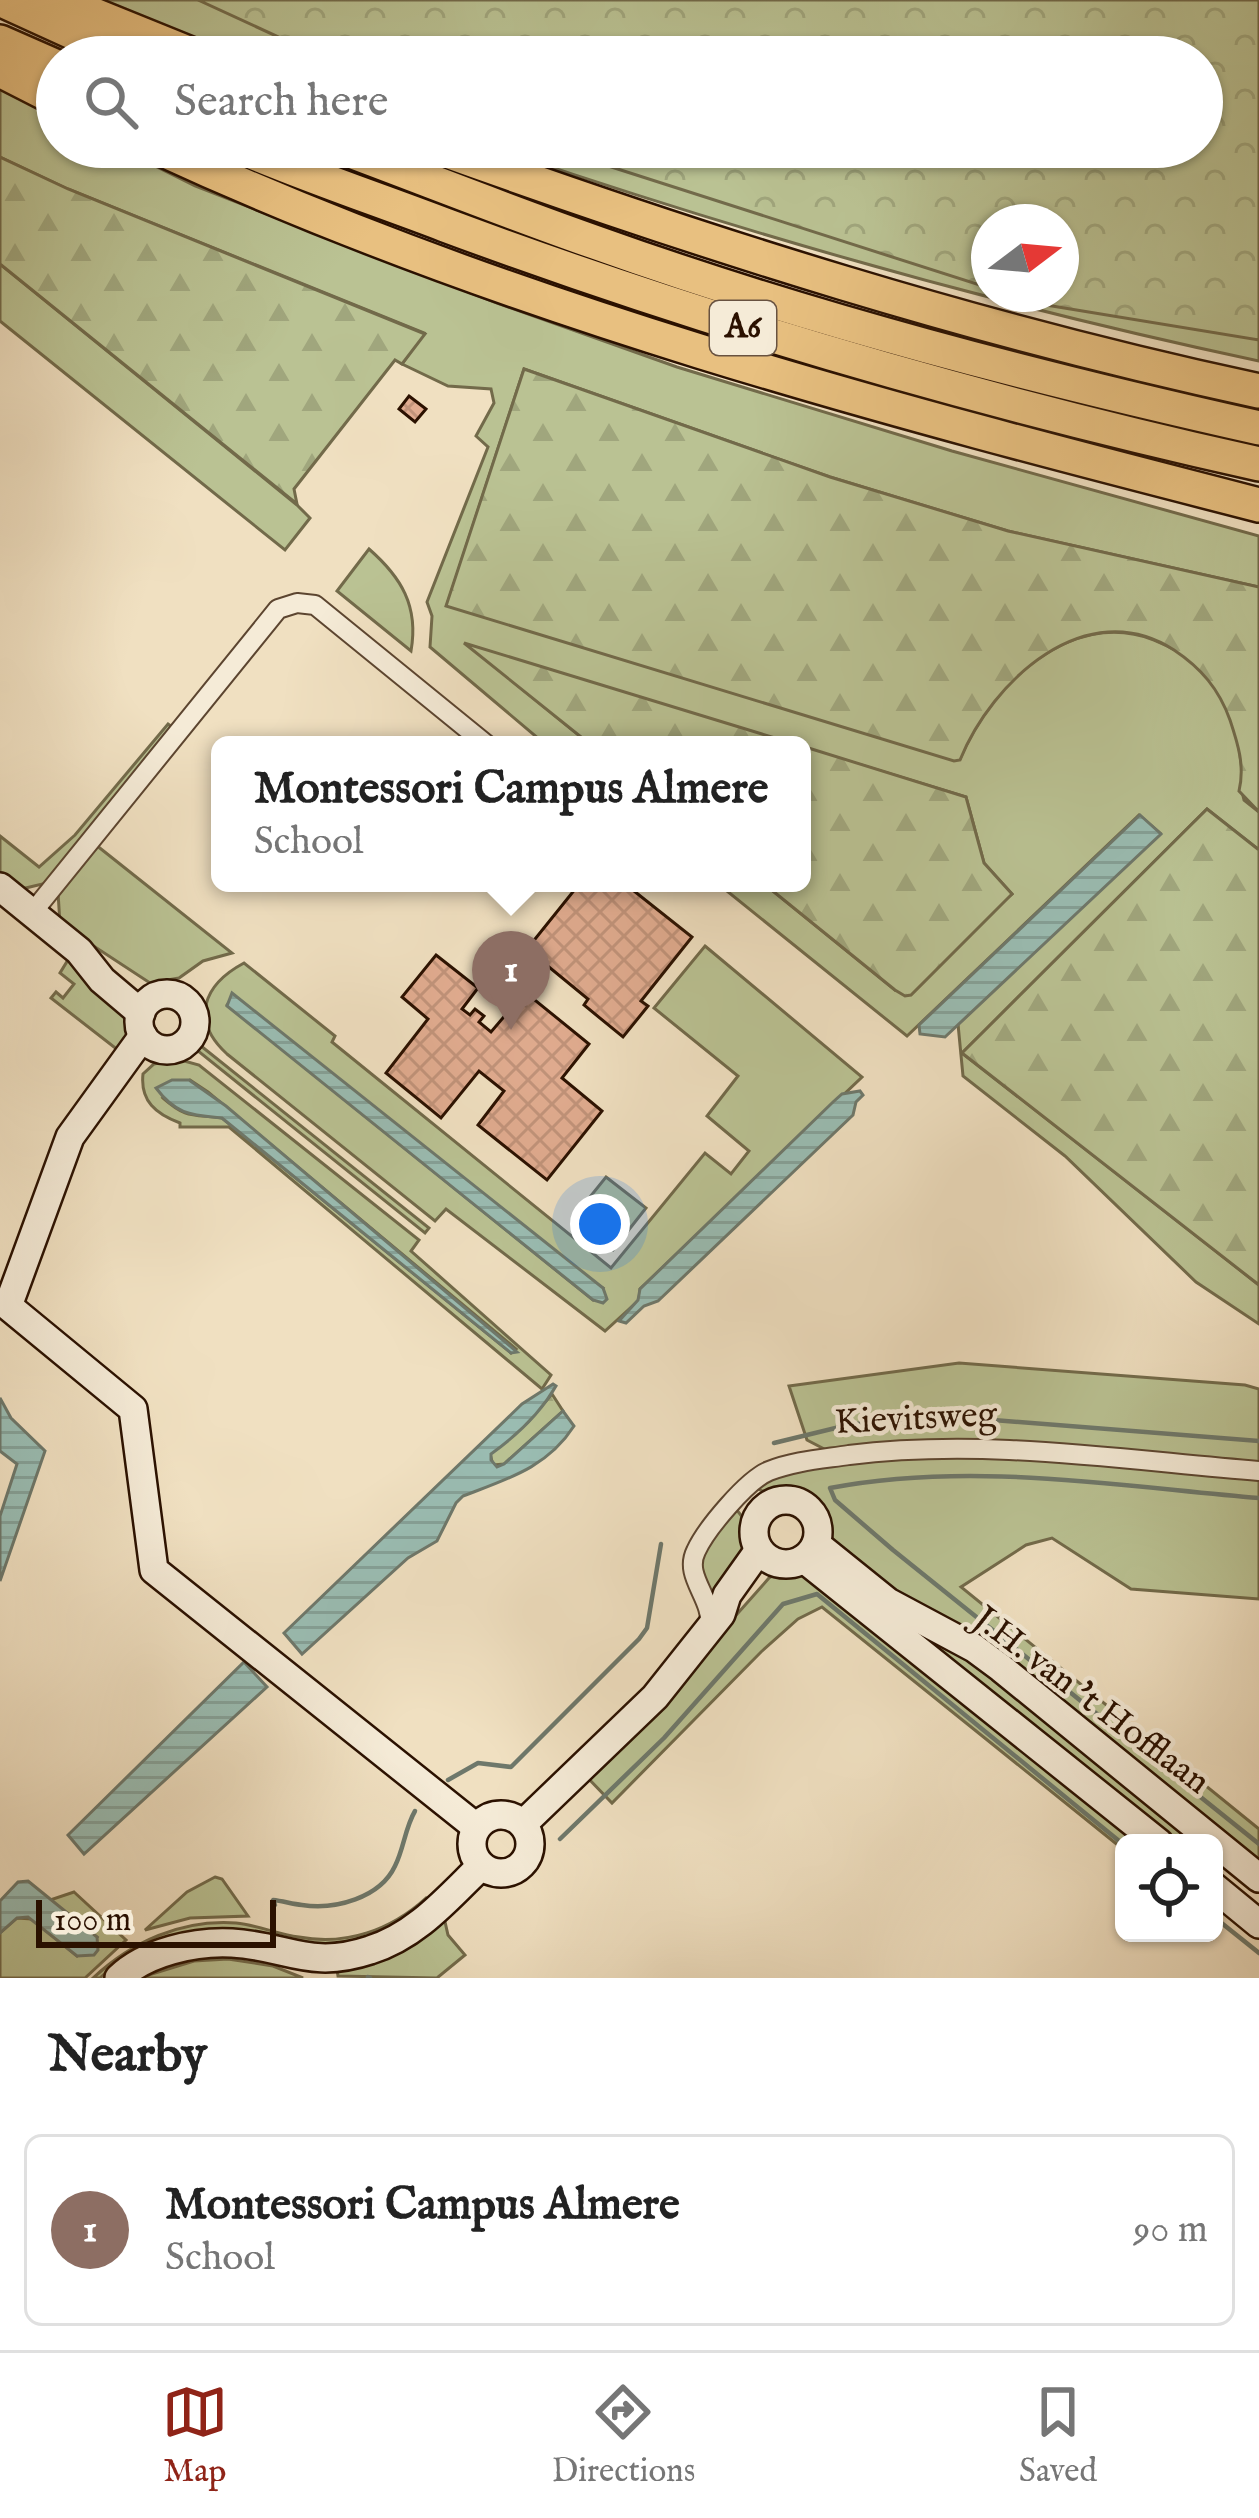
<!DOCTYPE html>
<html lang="en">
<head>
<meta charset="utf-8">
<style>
	:root { --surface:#fff; --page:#f6f6f6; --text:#222; --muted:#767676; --line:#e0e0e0; --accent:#8f2418 }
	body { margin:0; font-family:"IM FELL English",serif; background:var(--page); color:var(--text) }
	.controls { position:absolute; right:36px; bottom:36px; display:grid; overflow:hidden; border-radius:18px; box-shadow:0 3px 9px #0004 }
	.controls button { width:108px; height:108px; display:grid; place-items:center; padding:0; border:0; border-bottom:3px solid var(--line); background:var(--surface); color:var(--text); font:60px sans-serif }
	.compass { position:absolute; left:971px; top:204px; width:108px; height:108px; border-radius:50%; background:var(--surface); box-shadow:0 3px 9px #0004; rotate:74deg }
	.scale { position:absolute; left:36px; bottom:30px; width:240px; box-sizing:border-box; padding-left:12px; border:6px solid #2b1100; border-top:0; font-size:33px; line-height:42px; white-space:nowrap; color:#2b1100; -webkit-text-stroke:9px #f5ebd7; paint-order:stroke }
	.you { position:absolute; left:600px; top:1224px; width:42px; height:42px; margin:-30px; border:9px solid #fff; border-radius:50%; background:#1a73e8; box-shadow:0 0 0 18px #1a73e833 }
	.badge { display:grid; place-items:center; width:78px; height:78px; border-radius:50%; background:var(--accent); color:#fff; font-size:39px; font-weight:700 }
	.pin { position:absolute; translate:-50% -99px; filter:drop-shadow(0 3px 6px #0008) }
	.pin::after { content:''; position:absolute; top:63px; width:42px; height:36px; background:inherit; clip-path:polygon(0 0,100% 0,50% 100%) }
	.popup { position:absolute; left:211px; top:736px; width:600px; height:156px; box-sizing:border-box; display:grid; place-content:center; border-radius:18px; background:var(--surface); filter:drop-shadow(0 3px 9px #0005); font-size:39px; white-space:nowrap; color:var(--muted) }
	.popup b { font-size:45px; color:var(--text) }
	.popup::after { content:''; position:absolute; left:50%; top:100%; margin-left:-24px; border:24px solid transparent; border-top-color:var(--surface) }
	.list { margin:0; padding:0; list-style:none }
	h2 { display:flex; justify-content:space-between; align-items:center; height:156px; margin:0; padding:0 48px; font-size:51px }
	h2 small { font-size:39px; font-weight:400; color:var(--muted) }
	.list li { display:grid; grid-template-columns:78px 1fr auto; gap:36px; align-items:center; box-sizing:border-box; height:192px; margin:0 24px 24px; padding:0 24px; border:3px solid var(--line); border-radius:18px }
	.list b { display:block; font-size:45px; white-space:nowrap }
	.list p { margin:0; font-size:39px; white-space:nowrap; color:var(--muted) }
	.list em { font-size:39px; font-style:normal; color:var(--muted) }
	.icon { flex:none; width:66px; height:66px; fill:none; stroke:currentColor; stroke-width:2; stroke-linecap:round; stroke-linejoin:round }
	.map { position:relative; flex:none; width:1259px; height:1978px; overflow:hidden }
	.search { position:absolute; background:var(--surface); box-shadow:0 3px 9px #0004; left:36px; right:36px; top:36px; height:132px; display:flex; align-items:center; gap:30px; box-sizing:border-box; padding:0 42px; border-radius:66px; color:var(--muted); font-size:45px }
	.sheet { height:372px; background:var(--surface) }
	nav { display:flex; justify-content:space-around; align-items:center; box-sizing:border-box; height:168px; border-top:3px solid var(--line); background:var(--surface); font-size:33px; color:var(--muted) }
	nav a { display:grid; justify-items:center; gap:6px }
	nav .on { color:var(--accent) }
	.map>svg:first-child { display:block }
	.green { fill:#bac293; stroke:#726a4a; stroke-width:3; fill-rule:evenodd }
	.forest { fill:url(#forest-firs); stroke:#726a4a; stroke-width:3 }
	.park { fill:url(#park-crowns); stroke:#726a4a; stroke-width:3 }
	.water { fill:url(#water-rules); stroke:#6e786b; stroke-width:3 }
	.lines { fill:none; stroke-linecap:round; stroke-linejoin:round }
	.stream { stroke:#6e786b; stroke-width:4.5 }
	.building { fill:url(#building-cross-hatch); stroke:#2b1100; stroke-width:3 }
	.street-casing { stroke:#5c4530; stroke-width:22 }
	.secondary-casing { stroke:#2b1100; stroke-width:32 }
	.highway-casing { stroke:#2b1100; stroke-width:38 }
	.street { stroke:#f5ebd7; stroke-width:18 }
	.secondary { stroke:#f5ebd7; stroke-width:27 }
	.highway { stroke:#e8c080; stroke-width:33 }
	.labels { text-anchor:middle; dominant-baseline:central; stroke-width:9; stroke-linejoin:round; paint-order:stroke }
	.shield { fill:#f5ebd7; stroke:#685240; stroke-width:3 }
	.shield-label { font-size:33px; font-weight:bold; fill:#2b1100 }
	.street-label { font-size:36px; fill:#2b1100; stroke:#f5ebd7 }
</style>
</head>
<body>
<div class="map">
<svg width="1259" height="1978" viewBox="0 0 1259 1978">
	<defs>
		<pattern id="forest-firs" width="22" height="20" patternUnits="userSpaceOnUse" patternTransform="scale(3)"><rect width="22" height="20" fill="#bac293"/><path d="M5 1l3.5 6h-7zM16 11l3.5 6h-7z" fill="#a0a67d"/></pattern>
		<pattern id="park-crowns" width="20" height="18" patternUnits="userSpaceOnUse" patternTransform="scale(3)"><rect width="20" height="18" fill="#bac293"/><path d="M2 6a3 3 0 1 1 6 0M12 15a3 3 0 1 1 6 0" fill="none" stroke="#a0a67d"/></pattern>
		<pattern id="water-rules" width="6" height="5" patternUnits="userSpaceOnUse" patternTransform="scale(3)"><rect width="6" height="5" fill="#9abdb3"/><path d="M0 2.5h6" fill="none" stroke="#85a198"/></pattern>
		<pattern id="building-cross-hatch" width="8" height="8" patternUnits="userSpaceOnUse" patternTransform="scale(3)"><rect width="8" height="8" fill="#e1ac90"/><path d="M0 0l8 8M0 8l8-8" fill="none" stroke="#c1937a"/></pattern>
	</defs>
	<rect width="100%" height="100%" fill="#f0e0c1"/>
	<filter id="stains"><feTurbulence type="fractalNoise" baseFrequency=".00167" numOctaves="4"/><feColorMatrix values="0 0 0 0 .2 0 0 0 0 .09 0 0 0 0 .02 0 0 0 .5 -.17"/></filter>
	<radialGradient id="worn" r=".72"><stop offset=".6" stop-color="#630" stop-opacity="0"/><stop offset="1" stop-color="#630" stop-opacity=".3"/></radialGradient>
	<!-- green -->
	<g class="green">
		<polygon points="97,0 227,0 370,57 245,57"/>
		<path d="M0,89L57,117V147H117L195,186L497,303L677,367L952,451L1259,536V587L1008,531L830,477L524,369L447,605L960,759C990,687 1069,607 1154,640C1169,646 1190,657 1201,669C1224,693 1238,731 1241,763C1243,776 1240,787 1244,800L1259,812V850L1207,809L962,1053L1259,1285V1324L1196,1282L1065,1156L963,1076L958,1024L1160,833L1139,815L907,1036L717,883H763L895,990L1012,894L984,863L966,797L468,645L591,745H546L430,647L432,616L427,602L488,447L476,436L494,403L491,389L448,386L402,364L424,333L68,189L0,157Z"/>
		<path d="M492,147H618L989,258V294H1061L1259,325V361C1000,306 743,233 492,147Z"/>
		<polygon points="0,264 297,505 310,518 285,550 0,321"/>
		<path d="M369,549C401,577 419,606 411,651L337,591Z"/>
		<polygon points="168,724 172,727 47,883 17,890 0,876 0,836 39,867 75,835"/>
		<polygon points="96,845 232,953 203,961 179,978 150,983 60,924 58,892"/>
		<path d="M705,946L862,1077L640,1289L639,1300L605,1331L446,1209L435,1221L227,1054C190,1020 203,985 244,963L335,1036L332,1042L611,1268L705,1153L731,1174L749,1151L707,1116L738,1076L654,1008ZM226,1004L595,1283L603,1288L593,1300Z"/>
		<polygon points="71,955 128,1016 130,1032 123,1054 51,998 56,992 63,998 74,984 60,973"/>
		<polygon points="201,1046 429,1228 425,1233 198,1051"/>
		<path d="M177,1059L199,1065L419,1240L411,1251L551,1375L542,1389L229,1127H180V1123C156,1114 140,1101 143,1074L154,1064ZM190,1080L208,1092L516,1349L511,1353L222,1118C192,1114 187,1119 163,1098Z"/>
		<polygon points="606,1177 646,1208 613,1250 573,1218"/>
		<polygon points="959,1363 1245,1385 1259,1389 1259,1467 832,1453 807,1440 789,1386"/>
		<path d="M928,1452L1259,1476V1599L1131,1589L1052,1538L1026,1545L961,1587L1259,1829V1868L826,1540C820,1482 791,1507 756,1488L779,1473Z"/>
		<path d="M736,1509L748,1524L751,1551L717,1602C685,1559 708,1544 736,1509Z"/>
		<polygon points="839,1570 952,1643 1201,1843 1168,1843"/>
		<polygon points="781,1571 802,1571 1153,1843 1124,1843 1124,1850 822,1607 798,1619 761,1652 612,1803 585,1775 659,1702 769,1578"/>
		<polygon points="215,1877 222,1879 248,1916 190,1918 145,1930 187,1892"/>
		<polygon points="74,1892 126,1940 85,1978 0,1978 0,1933 17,1918 32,1919 77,1956 97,1937 50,1900"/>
		<path d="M426,1898L430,1902C401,1926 360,1949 320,1946C299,1945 277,1936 256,1932C202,1922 140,1939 100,1978H93C132,1942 181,1919 236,1923C257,1925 277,1934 299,1937C346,1946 391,1930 426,1898Z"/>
		<polygon points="443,1913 448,1935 465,1955 437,1978 338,1976 337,1969"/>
		<polygon points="228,1959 273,1966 303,1978 139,1978 194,1961"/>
	</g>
	<!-- forest -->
	<g class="forest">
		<polygon points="0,157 68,189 425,334 402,364 395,360 294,489 297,504 0,264"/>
		<path d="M524,369L830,477L1008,531L1259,587V812L1239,791C1245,766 1238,744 1230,720C1219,689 1201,668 1174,650C1086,593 992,681 960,760L954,761L446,606Z"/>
		<polygon points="464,643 798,745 591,745"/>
		<polygon points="802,746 966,797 984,863 1012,894 911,995 905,996 895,990 763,883 802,883"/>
		<polygon points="1207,809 1259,850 1259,1285 962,1053"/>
		<polygon points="552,1394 563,1411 504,1464 493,1465 490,1454 528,1422"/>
	</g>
	<!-- park -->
	<polygon class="park" points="198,0 1259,0 1259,340 1040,304 1008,294 1061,294 1061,222 989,222 989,288 549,147 1202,147 1202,57 322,57"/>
	<!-- water -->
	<g class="water">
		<polygon points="1140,815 1161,834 945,1037 920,1034 919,1025"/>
		<polygon points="232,993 603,1288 607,1299 603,1303 593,1300 227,1006"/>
		<path d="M172,1080H189L226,1106L517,1352L511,1353L222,1118C192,1115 176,1115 156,1088Z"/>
		<polygon points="860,1091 863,1095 856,1102 853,1115 658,1301 644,1306 626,1323 619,1321 638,1300 640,1289 833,1102 842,1094"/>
		<path d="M553,1384L556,1386C541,1412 516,1436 491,1454V1460L497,1467L504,1464L563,1411L574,1426C547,1468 507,1479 463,1496L456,1503L437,1541L408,1558L302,1654L284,1633L522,1404Z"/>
		<polygon points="0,1398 11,1418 45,1451 0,1581 0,1516 17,1464 0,1451"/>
		<polygon points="244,1662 267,1687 84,1854 68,1835"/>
		<polygon points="28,1881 97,1937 98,1950 94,1955 77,1956 28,1917 17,1918 0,1933 0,1901 18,1882"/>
	</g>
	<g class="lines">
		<!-- stream -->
		<g class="stream">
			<polyline points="774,1443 852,1424 981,1419 1259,1441"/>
			<path d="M1259,1498C1117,1486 971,1461 830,1488L835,1500L893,1550L1259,1844"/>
			<polyline points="448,1780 478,1763 511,1767 639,1639 647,1628 661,1544"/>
			<polyline points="560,1839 664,1738 783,1604 817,1594 1124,1845"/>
			<path d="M275,1905L273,1900C283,1901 292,1904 302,1905C335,1910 380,1898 395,1866C404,1848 405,1828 415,1811"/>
			<polyline points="1214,1917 1259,1953"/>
			<polyline points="368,1977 370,1978"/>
		</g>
	</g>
	<!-- building -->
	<g class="building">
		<polygon points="409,396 426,409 415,422 399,409"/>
		<polygon points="580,883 624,883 692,937 641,1001 648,1006 623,1037 584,1005 588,999 527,949"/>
		<polygon points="436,955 478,988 462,1009 470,1015 475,1009 484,1016 479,1022 491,1032 525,992 589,1044 562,1078 602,1111 547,1180 478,1125 504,1091 479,1071 441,1118 386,1073 428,1019 402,997"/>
	</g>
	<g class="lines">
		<defs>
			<g id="street">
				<polyline points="32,913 278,609 297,603 315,605 487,745"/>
				<path d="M710,1628C714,1598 683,1577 696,1551C706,1529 747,1480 769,1471C794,1461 823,1459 849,1455C985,1438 1123,1460 1259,1471"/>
			</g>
			<g id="secondary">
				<polyline points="0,887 79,951 102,980 141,1013"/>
				<circle cx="167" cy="1022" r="28"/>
				<polyline points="143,1036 70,1137 8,1306 133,1409 154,1570 476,1827"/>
				<circle cx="786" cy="1532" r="32"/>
				<polyline points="816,1544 888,1602 974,1648 1001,1668 1259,1878"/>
				<polyline points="804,1559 1159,1843"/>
				<circle cx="501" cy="1844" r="29"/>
				<polyline points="523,1824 655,1697 721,1614 727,1595 759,1550"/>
				<polyline points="1214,1887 1259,1924"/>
				<path d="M119,1978C146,1952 195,1941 232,1943C287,1946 310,1970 370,1950C416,1936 448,1898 481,1866"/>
			</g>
			<g id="highway">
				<polyline points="2,0 127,57"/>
				<polyline points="57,0 198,57"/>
				<polyline points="0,42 57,67"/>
				<polyline points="0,70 57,99"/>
				<path d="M157,147C509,310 884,409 1259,505"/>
				<path d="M240,147C307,176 377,199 445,225C711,324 982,402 1259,464"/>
				<path d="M340,147C426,179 511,213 597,243C812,320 1036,378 1259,428"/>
				<path d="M436,147C705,244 979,331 1259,391"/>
			</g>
		</defs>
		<!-- street casing -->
		<use href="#street" class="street-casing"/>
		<!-- secondary casing -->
		<use href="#secondary" class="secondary-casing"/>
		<!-- highway casing -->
		<use href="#highway" class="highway-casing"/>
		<!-- street -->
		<use href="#street" class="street"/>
		<!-- secondary -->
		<use href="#secondary" class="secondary"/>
		<!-- highway -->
		<use href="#highway" class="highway"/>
	</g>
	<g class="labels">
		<!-- shield labels -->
		<rect class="shield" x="710" y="301" width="66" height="54" rx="9"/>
		<g class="shield-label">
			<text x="743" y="328">A6</text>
		</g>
		<!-- street labels -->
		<g class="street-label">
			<text transform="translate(916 1419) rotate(-3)">Kievitsweg</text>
			<text transform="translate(1091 1701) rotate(37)">J.H. van 't Hofflaan</text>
		</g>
	</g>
	<rect width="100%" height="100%" filter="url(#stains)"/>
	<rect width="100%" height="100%" fill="url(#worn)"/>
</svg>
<div class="controls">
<button><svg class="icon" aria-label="locate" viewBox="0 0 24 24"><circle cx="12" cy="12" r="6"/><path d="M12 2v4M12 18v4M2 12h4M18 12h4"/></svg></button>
</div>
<svg class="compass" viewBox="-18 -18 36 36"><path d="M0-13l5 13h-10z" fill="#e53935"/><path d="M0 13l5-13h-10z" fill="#767676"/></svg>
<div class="scale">100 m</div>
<div class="you"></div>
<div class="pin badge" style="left:511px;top:1030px;background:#8d6e63">1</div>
<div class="popup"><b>Montessori Campus Almere</b>School</div>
<div class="search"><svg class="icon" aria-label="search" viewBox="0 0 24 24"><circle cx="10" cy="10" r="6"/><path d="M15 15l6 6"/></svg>Search here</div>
</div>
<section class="sheet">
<h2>Nearby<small></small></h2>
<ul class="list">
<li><span class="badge" style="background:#8d6e63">1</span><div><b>Montessori Campus Almere</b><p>School</p></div><em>90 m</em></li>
</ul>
</section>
<nav>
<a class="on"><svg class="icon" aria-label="map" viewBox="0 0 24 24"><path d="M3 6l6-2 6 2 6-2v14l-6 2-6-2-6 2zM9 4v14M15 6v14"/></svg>Map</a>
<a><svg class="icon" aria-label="directions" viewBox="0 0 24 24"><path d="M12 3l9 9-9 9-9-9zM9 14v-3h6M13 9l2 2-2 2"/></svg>Directions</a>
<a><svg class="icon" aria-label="saved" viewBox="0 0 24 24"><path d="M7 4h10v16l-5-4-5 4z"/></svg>Saved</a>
</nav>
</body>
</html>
